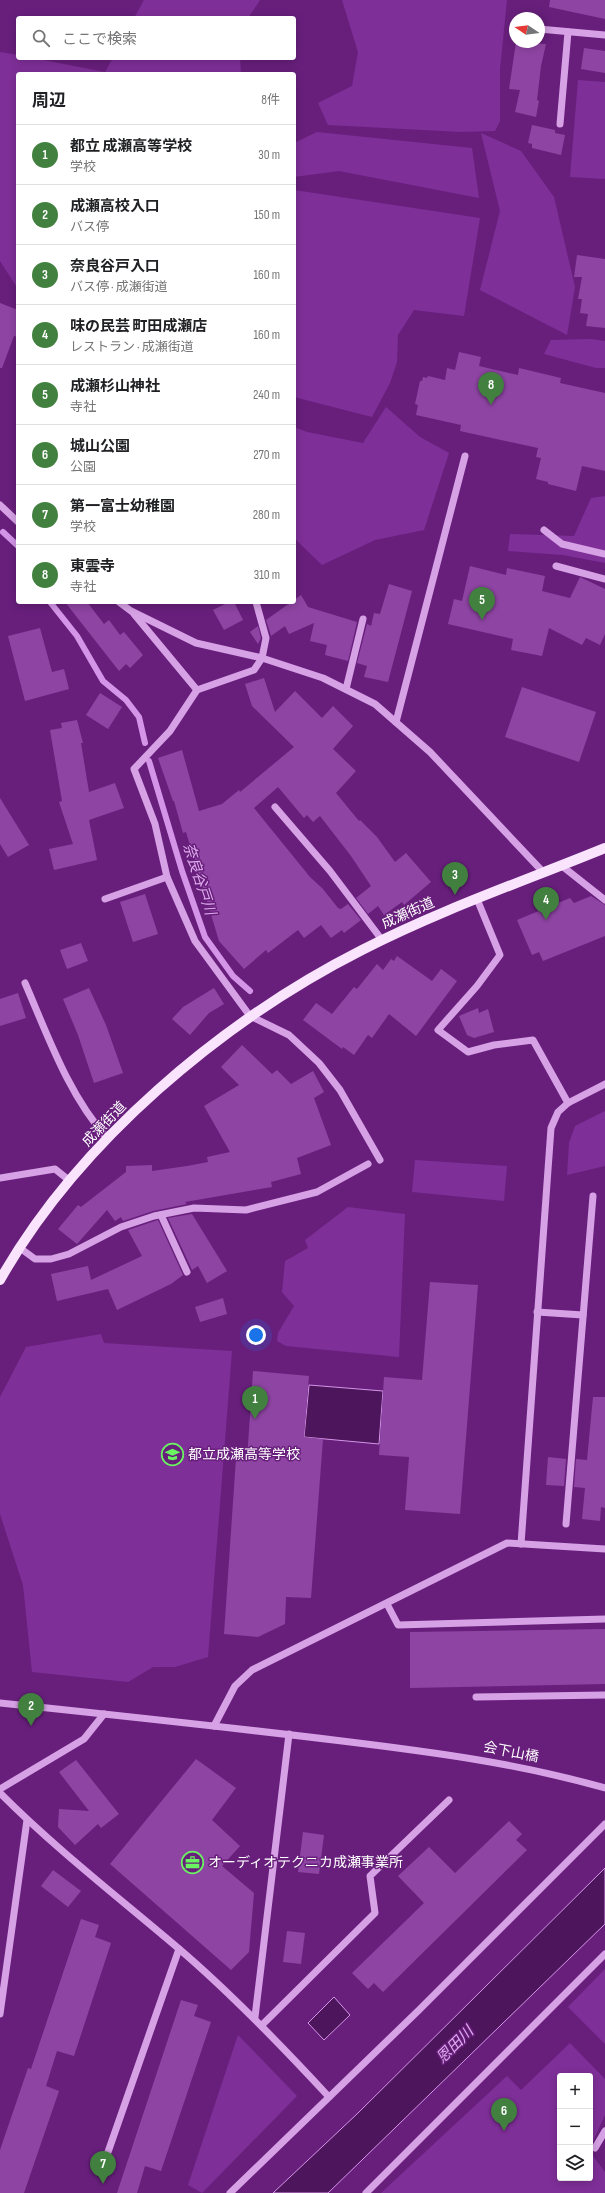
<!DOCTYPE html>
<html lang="ja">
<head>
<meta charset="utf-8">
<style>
	:root { --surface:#fff; --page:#f6f6f6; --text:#202124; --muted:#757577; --line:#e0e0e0; --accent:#428040 }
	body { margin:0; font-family:"Sofia Sans Condensed","Noto Sans JP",sans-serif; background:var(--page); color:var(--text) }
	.controls { position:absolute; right:12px; bottom:12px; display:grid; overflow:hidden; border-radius:4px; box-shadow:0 2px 10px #0003 }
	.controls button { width:36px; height:36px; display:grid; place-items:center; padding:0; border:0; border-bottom:1px solid var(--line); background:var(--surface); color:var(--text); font:20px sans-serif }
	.compass { position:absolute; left:509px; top:12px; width:36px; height:36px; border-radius:50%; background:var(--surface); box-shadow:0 2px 10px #0003; rotate:283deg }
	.you { position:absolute; left:256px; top:1335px; width:14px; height:14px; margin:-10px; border:3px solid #fff; border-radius:50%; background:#1a73e8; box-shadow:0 0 0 6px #1a73e833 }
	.badge { display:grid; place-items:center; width:26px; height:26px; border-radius:50%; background:var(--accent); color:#fff; font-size:13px; font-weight:700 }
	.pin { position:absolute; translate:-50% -33px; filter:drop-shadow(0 1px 2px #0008) }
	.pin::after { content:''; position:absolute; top:21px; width:14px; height:12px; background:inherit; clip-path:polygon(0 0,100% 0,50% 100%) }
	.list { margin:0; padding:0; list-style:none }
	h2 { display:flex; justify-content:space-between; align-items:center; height:52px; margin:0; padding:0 16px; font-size:17px }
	h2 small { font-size:13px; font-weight:400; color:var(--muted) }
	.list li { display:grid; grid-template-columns:26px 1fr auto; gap:12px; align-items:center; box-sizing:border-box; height:60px; padding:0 16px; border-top:1px solid var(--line) }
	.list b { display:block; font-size:15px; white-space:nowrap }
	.list p { margin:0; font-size:13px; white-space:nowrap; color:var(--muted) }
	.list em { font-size:13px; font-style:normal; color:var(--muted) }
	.icon { flex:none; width:22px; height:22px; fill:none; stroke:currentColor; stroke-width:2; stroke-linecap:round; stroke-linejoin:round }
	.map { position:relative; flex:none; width:605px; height:2193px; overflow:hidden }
	.search { position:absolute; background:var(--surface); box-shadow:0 2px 10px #0003; left:16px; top:16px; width:280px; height:44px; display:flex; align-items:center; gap:10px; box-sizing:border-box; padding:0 14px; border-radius:4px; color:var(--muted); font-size:15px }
	.panel { position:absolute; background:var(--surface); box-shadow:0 2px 10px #0003; left:16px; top:72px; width:280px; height:532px; border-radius:4px }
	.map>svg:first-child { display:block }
	.green { fill:#7f2f98 }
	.water { fill:#4d155b; stroke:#d495e8 }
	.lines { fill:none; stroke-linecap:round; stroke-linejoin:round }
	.stream { stroke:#d495e8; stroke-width:6 }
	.building { fill:#8e44a3 }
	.minor { stroke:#d7a1e6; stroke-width:7 }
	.major { stroke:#f9e3fd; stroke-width:10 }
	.labels { text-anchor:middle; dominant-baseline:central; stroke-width:3; stroke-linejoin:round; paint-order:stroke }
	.street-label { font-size:14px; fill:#fff; stroke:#681f7c }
	.poi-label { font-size:14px; fill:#fff; stroke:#681f7c; text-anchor:start }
	.water-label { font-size:15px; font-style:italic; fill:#dfacee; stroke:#681f7c }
</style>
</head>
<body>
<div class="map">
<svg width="605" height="2193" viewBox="0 0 605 2193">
	<rect width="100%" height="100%" fill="#681f7c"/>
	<!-- green -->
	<g class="green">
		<polygon points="144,0 260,0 248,18 134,18"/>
		<polygon points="342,0 507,0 500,69 500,121 495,131 461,132 328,125 318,103 352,86 358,52"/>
		<polygon points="0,52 18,55 18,58 33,58 105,72 113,58 240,58 241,74 18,74 18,289 0,261"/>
		<polygon points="578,80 605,82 605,179 570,177"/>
		<polygon points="317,132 472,148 479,198 339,171 294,177 294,143"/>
		<polygon points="481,133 521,151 554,197 575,287 567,335 480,290 500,211"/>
		<polygon points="294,190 480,218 464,316 414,310 398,335 397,362 390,383 372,417 294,397"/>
		<polygon points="591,339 605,341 605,368 596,368 544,354 551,340"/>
		<polygon points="386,407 420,437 449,453 424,530 375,540 322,565 294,538 294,427 307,432 363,443"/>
		<polygon points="605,496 605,563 563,555 508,551 510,534 574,536 591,498"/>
		<polygon points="605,1111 605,1166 567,1175 569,1143 575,1126"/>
		<polygon points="415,1160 507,1166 504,1201 412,1192"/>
		<polygon points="348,1207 405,1214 399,1357 286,1346 277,1341 278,1333 294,1306 282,1292 285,1261 308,1248 305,1240"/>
		<polygon points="101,1334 104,1343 232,1351 208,1657 175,1667 153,1667 128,1682 32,1672 23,1585 0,1514 0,1397 26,1347"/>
		<polygon points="605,1969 605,2044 568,2007"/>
		<polygon points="238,2035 297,2096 202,2193 188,2185"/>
		<polygon points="570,2043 605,2079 605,2115 590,2148 590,2076 560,2076 560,2178 590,2178 590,2152 605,2172 605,2193 381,2193 507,2076 521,2090"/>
	</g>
	<!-- water -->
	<g class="water">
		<polygon points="309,1385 383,1391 379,1444 304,1437"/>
		<polygon points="605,1868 605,1924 328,2193 273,2193 358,2113"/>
		<polygon points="334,1997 350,2015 324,2040 308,2023"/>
	</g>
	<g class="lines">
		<!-- stream -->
		<g class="stream">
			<polyline points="3,532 18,546"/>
			<polyline points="50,602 77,636 103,681 126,700 139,717 145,743"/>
			<polyline points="149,761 182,871 205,937 233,976 250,991"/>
		</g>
	</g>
	<!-- building -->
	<g class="building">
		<polygon points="550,0 605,0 605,19 549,7"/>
		<polygon points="516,42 546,44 541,66 537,100 539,101 536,117 515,112 520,90 509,89"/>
		<polygon points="584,48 605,51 605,73 581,69"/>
		<polygon points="532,125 555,130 555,133 565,135 561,155 532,148 532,144 528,143"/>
		<polygon points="577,255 605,259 605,328 586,326 588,314 580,313 582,299 578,299 582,277 574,277"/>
		<polygon points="0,303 18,310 18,337 14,336 2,368 0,368"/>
		<polygon points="459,352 481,357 479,366 518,375 519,368 561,378 560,383 605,393 605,471 582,466 576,491 548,484 548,482 536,479 541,458 536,457 538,448 460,431 461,425 416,415 418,405 415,404 420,381 422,381 423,377 427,378 428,376 445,380 447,368 455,370"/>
		<polygon points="470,566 506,575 507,568 545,576 542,591 570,598 580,577 605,589 605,634 600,645 586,638 582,645 549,628 542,656 511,650 513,639 448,624 454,599 462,601"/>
		<polygon points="389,584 412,591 388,682 364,677 367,666 357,663 367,624 371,626 374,613 380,614"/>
		<polygon points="301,595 308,607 357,622 348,661 325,655 327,645 310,641 314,623 289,634 285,626 271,636 266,620"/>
		<polygon points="65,602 87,602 104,624 109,620 120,635 124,632 143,655 130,668 126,664 119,671"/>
		<polygon points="229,602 234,602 243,620 224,630 213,610"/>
		<polygon points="258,626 261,638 258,644 250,632"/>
		<polygon points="40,628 52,672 64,669 69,689 25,701 8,636"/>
		<polygon points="264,678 275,712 295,691 322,718 333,706 353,726 333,749 356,771 336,793 359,821 360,820 377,837 395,862 406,853 431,882 404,905 402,902 384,915 378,906 368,914 356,898 371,886 351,856 320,816 313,822 307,815 304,818 278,787 254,808 310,877 323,889 338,908 341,909 348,904 361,920 344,933 342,930 331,938 321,925 304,938 298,930 268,953 266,950 244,969 219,941 186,832 183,833 174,801 173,801 158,758 182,750 199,811 222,804 239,790 240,792 294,747 252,706 245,684"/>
		<polygon points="522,687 596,712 579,762 505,737"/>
		<polygon points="100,693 122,707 108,729 86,715"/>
		<polygon points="77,720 83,743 81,743 89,792 115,783 124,808 89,820 97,860 54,870 49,849 73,844 59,802 62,801 50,730 62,728 61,723"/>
		<polygon points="0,798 29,845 8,857 0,844"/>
		<polygon points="145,894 158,934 133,942 120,902"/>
		<polygon points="591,896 605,905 605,936 543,961 539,952 532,955 517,920 570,898 574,903"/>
		<polygon points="81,943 88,961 67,969 60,950"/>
		<polygon points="397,956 432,981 441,969 457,981 416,1036 389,1014 372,1038 368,1035 354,1055 343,1047 342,1049 303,1020 316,1003 332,1014 354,987 357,989 377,964 383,970 391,959 394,961"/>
		<polygon points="89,988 106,1025 123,1073 94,1083 78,1035 63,999"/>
		<polygon points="214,988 224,1004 209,1013 190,1035 172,1019 183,1007"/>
		<polygon points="18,993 26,1018 0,1026 0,999"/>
		<polygon points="478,1008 479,1013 488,1009 494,1032 474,1038 467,1035 459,1016"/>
		<polygon points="242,1045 272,1074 277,1070 291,1084 313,1071 324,1092 314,1098 331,1145 297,1158 301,1174 271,1182 272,1187 185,1202 187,1204 153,1211 123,1221 121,1217 115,1221 107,1210 77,1244 58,1229 78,1205 81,1207 126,1172 126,1166 152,1165 152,1171 187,1166 208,1162 207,1157 230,1152 204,1106 239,1085 221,1067"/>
		<polygon points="192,1214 227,1271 207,1283 198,1266 192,1270 168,1218"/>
		<polygon points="158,1220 183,1275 171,1284 117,1310 108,1289 57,1301 51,1274 88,1266 91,1280 142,1256 128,1230"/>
		<polygon points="430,1282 478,1285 460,1514 405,1510 409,1457 379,1455 384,1377 422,1380"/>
		<polygon points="223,1298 227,1314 200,1322 195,1307"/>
		<polygon points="253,1371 309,1376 304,1437 323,1439 311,1598 286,1597 285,1624 258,1637 224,1634 236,1458 247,1459"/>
		<polygon points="593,1397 605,1397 605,1508 601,1507 600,1521 582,1519 585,1488 574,1487 576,1459 587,1460"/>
		<polygon points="548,1457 566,1459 564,1486 546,1485"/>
		<polygon points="605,1629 605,1684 410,1688 410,1632"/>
		<polygon points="196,1759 236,1788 212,1820 240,1846 222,1866 254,1893 249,1952 231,1970 110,1864"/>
		<polygon points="76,1760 119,1814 101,1828 98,1824 75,1845 58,1827 59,1809 89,1811 59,1772"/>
		<polygon points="509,1821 522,1834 516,1840 527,1850 383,1992 374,1983 368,1989 352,1973 424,1903 398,1876 429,1847 455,1873"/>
		<polygon points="303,1832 324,1835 319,1874 298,1872"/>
		<polygon points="53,1870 81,1891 68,1907 41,1886"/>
		<polygon points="81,1919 99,1925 95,1937 111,1943 74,2056 57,2051 46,2086 59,2091 24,2193 0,2193 0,2150 28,2068 31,2069"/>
		<polygon points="287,1931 305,1933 301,1964 283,1962"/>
		<polygon points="181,2000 198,2005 194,2016 211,2022 161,2171 145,2166 137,2193 117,2193"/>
	</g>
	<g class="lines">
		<!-- minor -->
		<g class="minor">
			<polyline points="539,29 605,35"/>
			<polyline points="560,124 568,32"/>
			<polyline points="0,505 18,522"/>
			<polyline points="544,530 562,544 605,554"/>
			<polyline points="556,566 605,579"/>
			<polyline points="119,602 131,611 196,643 262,658 323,678 375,704 430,752 544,873"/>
			<polyline points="256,602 266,638 262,658 254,670 197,690 170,731 134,769 155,824 167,877 195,941 250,1016 289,1035 319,1063 340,1090 380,1160"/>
			<polyline points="134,614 197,690"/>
			<polyline points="346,689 363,619"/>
			<polyline points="396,722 465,456"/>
			<polyline points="275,807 330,871 382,940"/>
			<polyline points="562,866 605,900"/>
			<polyline points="105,899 167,877"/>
			<polyline points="477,899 500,955 477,986 438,1030 468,1052 494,1045 533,1040 568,1103"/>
			<path d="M25,983C48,1036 68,1094 107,1138"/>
			<polyline points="0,1178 55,1169 70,1181"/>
			<polyline points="161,1215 187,1272"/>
			<polyline points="20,1248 35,1259 51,1259 69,1254 121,1227 154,1216 194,1208 246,1210 317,1192 368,1164"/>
			<polyline points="537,1312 583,1315"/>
			<polyline points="566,1524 593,1196"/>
			<polyline points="521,1544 551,1128 558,1112 568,1103 605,1084"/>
			<polyline points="387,1604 398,1625 605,1619"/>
			<polyline points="476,1697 605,1695"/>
			<path d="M0,1703C114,1715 228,1727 342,1741C432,1752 517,1763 605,1788"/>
			<polyline points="214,1726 235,1686 252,1670 507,1543 605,1549"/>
			<polyline points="0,1789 84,1739 104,1714"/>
			<path d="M0,1793C56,1849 118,1897 178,1948C232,1994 281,2045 329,2097"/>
			<polyline points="0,2014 27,1820"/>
			<polyline points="255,2017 289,1734"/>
			<polyline points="262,2025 375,1913 370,1876 449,1800"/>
			<polyline points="595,2148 605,2131"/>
			<polyline points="108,2152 179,1949"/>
			<polyline points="230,2193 419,2010 605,1824"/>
			<polyline points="366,2193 605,1954"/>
		</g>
		<!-- major -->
		<path class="major" d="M0,1280C78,1142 222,1021 362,950C440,910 524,881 605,848"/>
	</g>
	<!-- icons -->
	<defs>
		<symbol id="school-ring" viewBox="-11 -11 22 22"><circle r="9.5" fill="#681f7c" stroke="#6bf462" stroke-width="1.5"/><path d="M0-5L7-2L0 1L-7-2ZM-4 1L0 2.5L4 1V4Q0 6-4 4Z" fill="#6bf462"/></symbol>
		<symbol id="office-ring" viewBox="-11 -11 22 22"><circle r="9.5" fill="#681f7c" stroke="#6bf462" stroke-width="1.5"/><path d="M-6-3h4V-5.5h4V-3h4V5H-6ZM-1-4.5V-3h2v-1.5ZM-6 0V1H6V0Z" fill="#6bf462"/></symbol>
	</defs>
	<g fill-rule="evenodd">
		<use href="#school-ring" x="160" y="1442" width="25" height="25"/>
		<use href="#office-ring" x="180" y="1850" width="25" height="25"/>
	</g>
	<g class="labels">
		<!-- street labels -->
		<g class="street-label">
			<text transform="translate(408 913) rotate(-24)">成瀬街道</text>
			<text transform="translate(104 1124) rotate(-46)">成瀬街道</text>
			<text transform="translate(511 1752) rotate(11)">会下山橋</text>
		</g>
		<!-- poi labels -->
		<g class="poi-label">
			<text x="188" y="1454">都立成瀬高等学校</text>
			<text x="208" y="1862">オーディオテクニカ成瀬事業所</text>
		</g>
		<!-- water labels -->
		<g class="water-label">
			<text transform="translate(199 879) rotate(72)">奈良谷戸川</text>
			<text transform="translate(455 2045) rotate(-45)">恩田川</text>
		</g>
	</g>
</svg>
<div class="controls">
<button>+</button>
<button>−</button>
<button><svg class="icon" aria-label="layers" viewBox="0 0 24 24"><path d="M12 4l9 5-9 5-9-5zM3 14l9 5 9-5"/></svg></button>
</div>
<svg class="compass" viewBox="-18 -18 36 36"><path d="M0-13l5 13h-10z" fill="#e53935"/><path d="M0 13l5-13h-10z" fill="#757577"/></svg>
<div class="you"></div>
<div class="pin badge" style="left:255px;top:1419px">1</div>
<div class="pin badge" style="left:31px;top:1726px">2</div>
<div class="pin badge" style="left:455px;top:895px">3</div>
<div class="pin badge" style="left:546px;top:920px">4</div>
<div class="pin badge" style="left:482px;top:620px">5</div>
<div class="pin badge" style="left:504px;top:2131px">6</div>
<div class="pin badge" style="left:103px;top:2184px">7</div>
<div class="pin badge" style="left:491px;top:405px">8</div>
<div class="search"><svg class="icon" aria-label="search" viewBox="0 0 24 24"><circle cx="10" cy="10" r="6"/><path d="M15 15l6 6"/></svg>ここで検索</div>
<section class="panel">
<h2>周辺<small>8件</small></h2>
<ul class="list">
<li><span class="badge">1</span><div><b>都立 成瀬高等学校</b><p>学校</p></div><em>30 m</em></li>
<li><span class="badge">2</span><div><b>成瀬高校入口</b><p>バス停</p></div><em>150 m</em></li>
<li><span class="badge">3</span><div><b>奈良谷戸入口</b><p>バス停 · 成瀬街道</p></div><em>160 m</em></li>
<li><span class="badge">4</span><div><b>味の民芸 町田成瀬店</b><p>レストラン · 成瀬街道</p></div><em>160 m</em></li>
<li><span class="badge">5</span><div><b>成瀬杉山神社</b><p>寺社</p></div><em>240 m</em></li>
<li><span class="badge">6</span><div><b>城山公園</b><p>公園</p></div><em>270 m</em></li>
<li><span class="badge">7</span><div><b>第一富士幼稚園</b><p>学校</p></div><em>280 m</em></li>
<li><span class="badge">8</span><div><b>東雲寺</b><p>寺社</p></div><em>310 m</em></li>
</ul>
</section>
</div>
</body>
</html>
